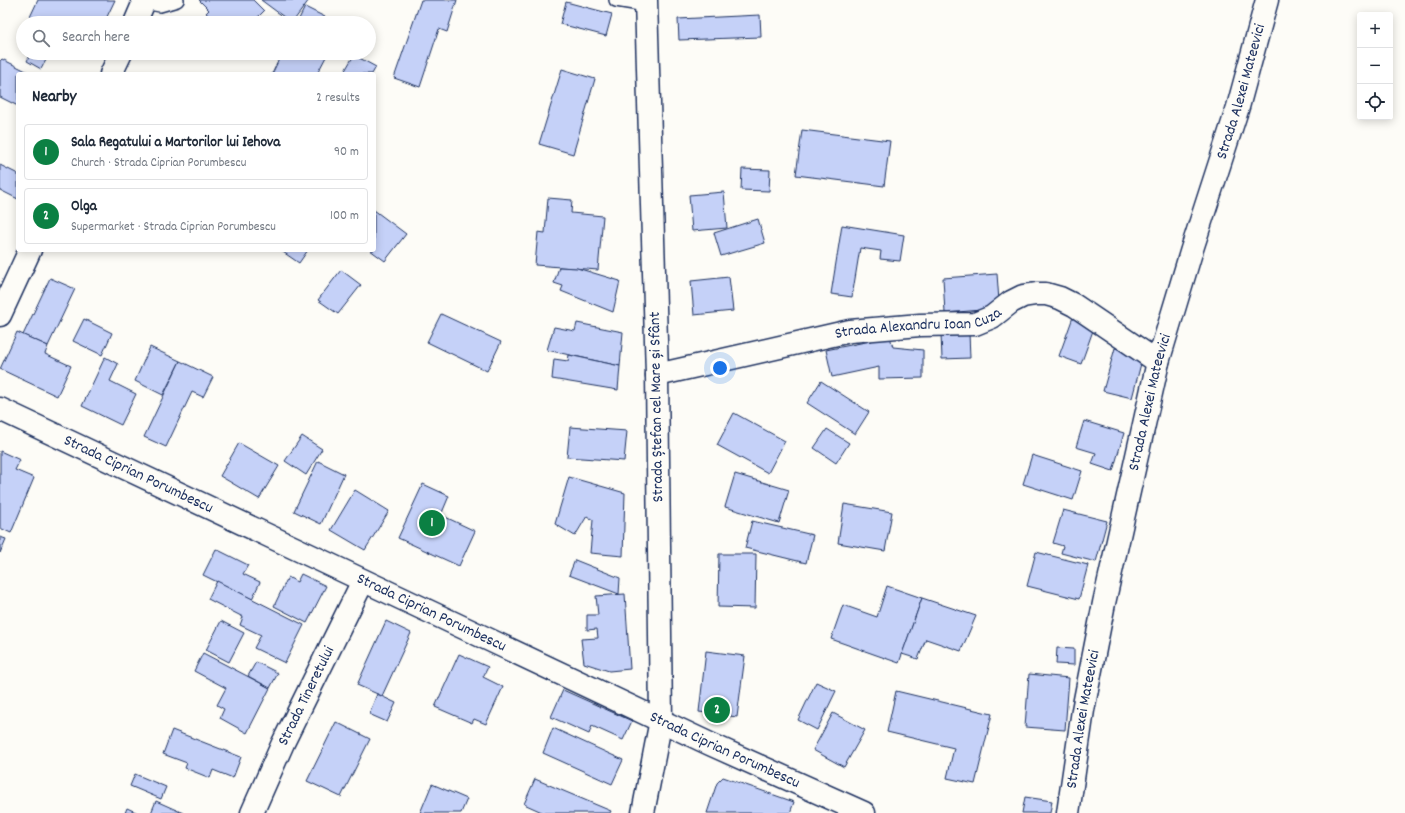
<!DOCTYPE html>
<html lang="en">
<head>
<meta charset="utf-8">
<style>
	:root { --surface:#fff; --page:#f6f6f7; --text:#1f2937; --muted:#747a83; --line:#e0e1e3; --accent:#0b8043 }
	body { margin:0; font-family:Dekko,sans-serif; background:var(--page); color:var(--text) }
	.controls { position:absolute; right:12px; top:12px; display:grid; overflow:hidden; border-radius:4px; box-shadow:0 2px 10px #0003 }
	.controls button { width:36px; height:36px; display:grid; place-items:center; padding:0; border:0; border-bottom:1px solid var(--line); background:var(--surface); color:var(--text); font:20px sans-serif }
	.you { position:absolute; left:720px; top:368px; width:14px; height:14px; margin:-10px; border:3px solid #fff; border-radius:50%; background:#1a73e8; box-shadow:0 0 0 6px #1a73e833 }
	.badge { display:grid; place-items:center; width:26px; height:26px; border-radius:50%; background:var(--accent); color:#fff; font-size:13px; font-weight:700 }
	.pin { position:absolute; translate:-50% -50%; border:2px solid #fff; box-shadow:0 1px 4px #0006 }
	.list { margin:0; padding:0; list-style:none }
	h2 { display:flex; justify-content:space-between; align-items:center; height:52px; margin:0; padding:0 16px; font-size:17px }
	h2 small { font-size:13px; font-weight:400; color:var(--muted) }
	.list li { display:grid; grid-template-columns:26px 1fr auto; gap:12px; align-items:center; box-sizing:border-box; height:56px; margin:0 8px 8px; padding:0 8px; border:1px solid var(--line); border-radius:4px }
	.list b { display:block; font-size:15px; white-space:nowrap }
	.list p { margin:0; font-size:13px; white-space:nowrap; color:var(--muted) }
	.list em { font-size:13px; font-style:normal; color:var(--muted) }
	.icon { flex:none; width:22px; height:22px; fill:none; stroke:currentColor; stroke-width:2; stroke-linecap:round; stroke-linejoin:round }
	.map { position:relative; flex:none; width:1405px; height:813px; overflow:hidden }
	.search { position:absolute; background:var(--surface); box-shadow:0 2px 10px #0003; left:16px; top:16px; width:360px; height:44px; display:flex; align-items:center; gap:10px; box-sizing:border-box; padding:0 14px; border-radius:22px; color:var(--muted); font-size:15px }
	.panel { position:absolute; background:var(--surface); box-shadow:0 2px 10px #0003; left:16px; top:72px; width:360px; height:180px; border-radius:4px }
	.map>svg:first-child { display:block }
	.building { fill:#c5d1f8; stroke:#1b2f5e }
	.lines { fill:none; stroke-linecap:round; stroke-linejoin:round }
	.lane-casing { stroke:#1b2f5e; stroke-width:16 }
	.street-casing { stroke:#1b2f5e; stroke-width:25 }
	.secondary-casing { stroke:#1b2f5e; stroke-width:25 }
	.lane { stroke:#fdfcf7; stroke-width:13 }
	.street { stroke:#fdfcf7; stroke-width:22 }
	.secondary { stroke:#fdfcf7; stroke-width:22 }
	.labels { text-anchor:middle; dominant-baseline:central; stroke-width:3; stroke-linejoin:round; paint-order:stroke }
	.street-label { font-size:16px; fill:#1b2f5e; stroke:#fdfcf7 }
</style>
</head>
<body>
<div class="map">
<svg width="1405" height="813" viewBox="0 0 1405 813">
	<rect width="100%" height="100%" fill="#fdfcf7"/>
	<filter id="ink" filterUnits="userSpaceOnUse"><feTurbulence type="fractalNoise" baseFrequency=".025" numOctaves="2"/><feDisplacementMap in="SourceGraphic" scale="8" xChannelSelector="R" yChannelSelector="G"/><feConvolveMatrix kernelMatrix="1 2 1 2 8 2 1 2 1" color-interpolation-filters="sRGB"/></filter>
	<g filter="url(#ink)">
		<!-- building -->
		<g class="building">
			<polygon points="38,0 115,0 104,23 41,23 30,17"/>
			<polygon points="199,0 253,0 264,11 252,23 241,23 236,17 230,23 217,23 206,13 209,10"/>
			<polygon points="261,0 309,0 292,23"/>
			<polygon points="421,0 457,0 447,32 439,29 420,87 394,78"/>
			<polygon points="566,2 612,14 606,36 560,24"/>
			<polygon points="305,7 335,22 334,23 297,23"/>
			<polygon points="760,15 761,37 679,40 678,19"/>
			<polygon points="31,53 50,53 41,69 27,61"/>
			<polygon points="282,53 328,53 317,74 272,74"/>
			<polygon points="354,55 376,67 372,74 343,74"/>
			<polygon points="2,59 32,74 18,74 18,106 0,97 0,61"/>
			<polygon points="562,69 595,79 573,154 539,144"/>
			<polygon points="802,130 890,141 884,186 796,175"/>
			<polygon points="0,165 18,174 18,199 0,190"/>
			<polygon points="742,169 770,170 769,191 741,190"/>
			<polygon points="724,192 727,228 692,231 689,195"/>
			<polygon points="548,198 572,200 571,213 603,216 598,270 535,265 538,232 545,233"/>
			<polygon points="374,210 406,234 385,261 370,250 374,250"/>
			<polygon points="758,219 765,243 721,256 714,233"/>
			<polygon points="842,225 904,235 900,261 880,259 881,251 860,248 852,297 831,294"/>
			<polygon points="280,250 308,250 299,263"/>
			<polygon points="559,267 577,268 620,281 613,312 561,291 563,286 554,283"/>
			<polygon points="341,270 361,285 338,314 318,300"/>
			<polygon points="997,274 999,301 982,310 945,313 943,278"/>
			<polygon points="729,277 733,311 694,315 691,281"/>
			<polygon points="50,278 75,289 48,346 23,335"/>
			<polygon points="441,314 501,342 487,371 427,342"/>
			<polygon points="1073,317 1095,325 1081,364 1059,356"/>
			<polygon points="84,319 112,333 102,355 73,341"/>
			<polygon points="577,323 623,332 620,366 547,350 554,327 575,331"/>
			<polygon points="17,332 48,346 45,354 71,366 57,396 0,369"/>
			<polygon points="969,333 970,358 942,359 941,334"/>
			<polygon points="890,337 893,347 923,350 923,378 879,379 879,367 832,377 826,350"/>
			<polygon points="150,347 180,361 163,395 135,381"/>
			<polygon points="1115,348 1143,356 1132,398 1103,391"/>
			<polygon points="569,355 620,366 618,390 552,379 554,359 568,361"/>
			<polygon points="105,357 118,364 110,381 136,394 121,425 82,406"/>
			<polygon points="180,361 213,377 203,397 192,392 166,447 144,437"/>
			<polygon points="821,381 869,412 855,434 807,403"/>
			<polygon points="734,413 785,441 768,473 717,445"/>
			<polygon points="1084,421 1124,433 1113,471 1092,464 1096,453 1076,447"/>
			<polygon points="570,427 627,431 624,461 567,457"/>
			<polygon points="827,429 849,443 836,463 814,448"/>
			<polygon points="302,436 322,449 306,475 285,461"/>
			<polygon points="239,443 279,466 259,499 220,476"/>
			<polygon points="0,451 20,460 15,470 34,478 11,533 0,528"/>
			<polygon points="1032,455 1082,471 1073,500 1023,484"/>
			<polygon points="318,461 344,474 321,524 294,511"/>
			<polygon points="735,474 789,490 779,523 725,507"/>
			<polygon points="569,477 625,493 623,556 590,553 593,520 587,516 575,536 555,524"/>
			<polygon points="423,484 449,496 441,515 475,531 459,566 398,538"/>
			<polygon points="355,490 389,511 365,550 331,530"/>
			<polygon points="844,504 892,512 885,551 838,543"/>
			<polygon points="1063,510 1107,521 1096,562 1061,553 1063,546 1053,543"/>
			<polygon points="752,521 813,535 806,563 745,548"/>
			<polygon points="0,537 6,539 0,553"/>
			<polygon points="216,549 248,565 243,574 260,582 252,599 203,575"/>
			<polygon points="1036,552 1088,565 1079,599 1027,586"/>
			<polygon points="719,554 756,554 755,608 718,607"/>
			<polygon points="575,560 620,578 619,594 569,575"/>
			<polygon points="301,574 326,586 307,623 274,606 288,577 297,582"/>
			<polygon points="217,581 304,625 285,663 254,648 261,635 240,625 243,617 208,599"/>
			<polygon points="887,586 922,598 899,663 831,639 843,605 877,617"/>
			<polygon points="625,594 630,669 609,671 584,663 581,639 598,638 597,629 587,630 587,615 598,615 596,596"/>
			<polygon points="922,598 976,616 961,651 926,639 918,659 902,654"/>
			<polygon points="221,621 244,633 229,662 206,650"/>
			<polygon points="386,621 411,633 382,696 357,685"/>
			<polygon points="1057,648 1074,649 1074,665 1056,664"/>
			<polygon points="706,651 745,656 737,717 699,712"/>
			<polygon points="203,653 270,688 247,733 220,718 224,709 217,705 226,688 194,671"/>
			<polygon points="459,654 488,667 483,677 503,687 486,724 474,719 472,723 435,707"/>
			<polygon points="256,662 278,673 270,688 248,676"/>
			<polygon points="1029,674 1069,678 1065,730 1025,727"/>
			<polygon points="816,682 836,691 817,730 798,720"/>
			<polygon points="563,690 632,721 623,740 592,726 589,734 551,717"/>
			<polygon points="896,691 992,714 975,784 947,778 954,748 887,732"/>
			<polygon points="377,694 396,703 387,722 369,714"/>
			<polygon points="833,713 865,730 844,767 813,750"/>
			<polygon points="336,722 370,739 341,797 307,781"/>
			<polygon points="553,728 623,760 612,784 543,753"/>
			<polygon points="172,730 241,757 233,778 213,770 210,778 185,768 187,763 163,754"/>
			<polygon points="135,774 166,787 161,799 130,786"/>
			<polygon points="723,777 794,802 790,813 707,813 717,783"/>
			<polygon points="535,779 611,811 610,813 544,813 524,804"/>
			<polygon points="432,784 467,799 461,813 420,813"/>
			<polygon points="1025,797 1052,801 1050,813 1022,813"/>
			<polygon points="156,801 183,813 151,813"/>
			<polygon points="127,808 138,813 125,813"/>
		</g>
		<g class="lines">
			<defs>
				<g id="lane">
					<polyline points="616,0 646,5"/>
					<polyline points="144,2 160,5 177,0"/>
				</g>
				<g id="street">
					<polyline points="135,23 144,2 142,0"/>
					<polyline points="111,74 121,53"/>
					<polyline points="0,315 30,250"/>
					<path id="s1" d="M657,375L850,331L920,325L975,324L992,317L1011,302L1023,296L1036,294H1046L1060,298L1074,305L1158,362"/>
					<path id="s2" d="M0,409L710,744L864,813"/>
					<path id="s3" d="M252,813L283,743L363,581"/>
					<path id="s4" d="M1068,813L1083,710L1104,603L1158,362L1192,249L1238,107L1267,0"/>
				</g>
				<polyline id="secondary" points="643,813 661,720 657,375 646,0"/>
			</defs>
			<!-- lane casing -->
			<use href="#lane" class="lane-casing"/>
			<!-- street casing -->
			<use href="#street" class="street-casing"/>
			<!-- secondary casing -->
			<use href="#secondary" class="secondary-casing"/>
			<!-- lane -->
			<use href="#lane" class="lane"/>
			<!-- street -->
			<use href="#street" class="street"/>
			<!-- secondary -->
			<use href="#secondary" class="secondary"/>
		</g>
	</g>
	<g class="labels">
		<!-- street labels -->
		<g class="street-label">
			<text stroke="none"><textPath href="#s4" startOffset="743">Strada Alexei Mateevici</textPath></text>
			<text stroke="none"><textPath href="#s1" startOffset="267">Strada Alexandru Ioan Cuza</textPath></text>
			<text stroke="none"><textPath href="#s4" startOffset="419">Strada Alexei Mateevici</textPath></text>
			<text transform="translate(657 407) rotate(-91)">Strada Ștefan cel Mare și Sfânt</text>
			<text stroke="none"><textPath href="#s2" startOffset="153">Strada Ciprian Porumbescu</textPath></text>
			<text stroke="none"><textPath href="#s2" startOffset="477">Strada Ciprian Porumbescu</textPath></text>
			<text stroke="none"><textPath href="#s3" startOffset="129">Strada Tineretului</textPath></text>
			<text stroke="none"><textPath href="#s4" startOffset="95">Strada Alexei Mateevici</textPath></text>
			<text stroke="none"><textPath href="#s2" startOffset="801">Strada Ciprian Porumbescu</textPath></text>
		</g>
	</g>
</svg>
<div class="controls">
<button>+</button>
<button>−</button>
<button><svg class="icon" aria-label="locate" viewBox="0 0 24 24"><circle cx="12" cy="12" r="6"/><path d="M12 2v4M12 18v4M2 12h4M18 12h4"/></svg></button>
</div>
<div class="you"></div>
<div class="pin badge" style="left:432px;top:523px">1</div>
<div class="pin badge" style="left:717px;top:710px">2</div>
<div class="search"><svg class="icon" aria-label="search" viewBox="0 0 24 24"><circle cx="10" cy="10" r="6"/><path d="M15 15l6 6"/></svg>Search here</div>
<section class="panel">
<h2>Nearby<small>2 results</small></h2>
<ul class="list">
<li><span class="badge">1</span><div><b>Sala Regatului a Martorilor lui Iehova</b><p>Church · Strada Ciprian Porumbescu</p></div><em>90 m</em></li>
<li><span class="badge">2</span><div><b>Olga</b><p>Supermarket · Strada Ciprian Porumbescu</p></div><em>100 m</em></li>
</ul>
</section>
</div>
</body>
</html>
